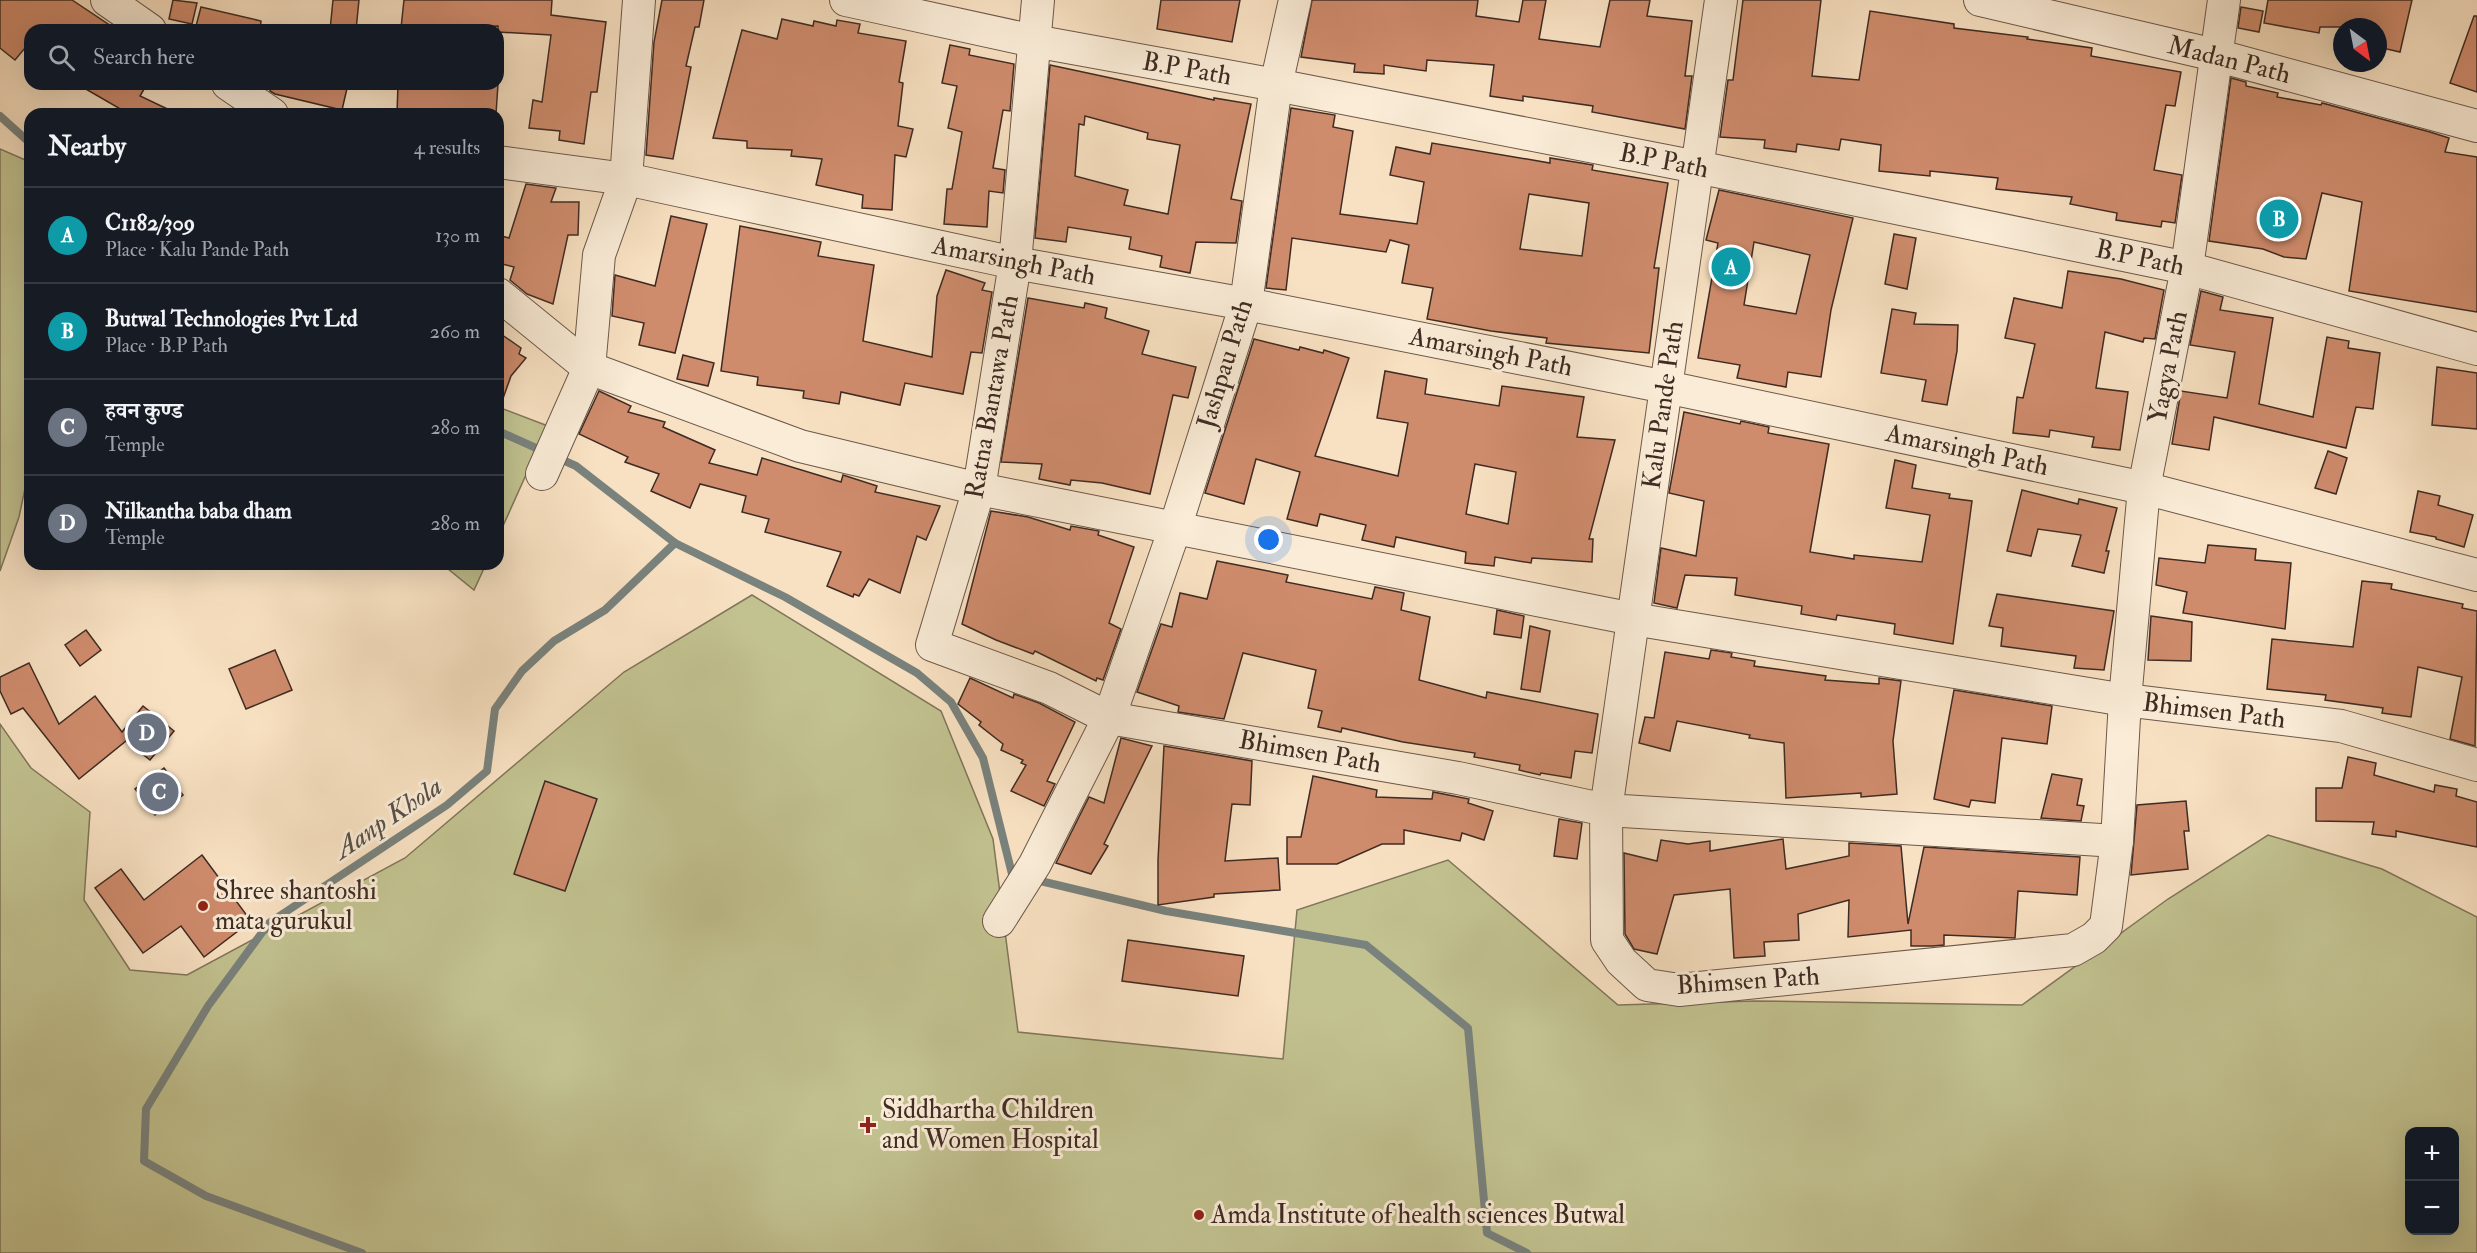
<!DOCTYPE html>
<html lang="en">
<head>
<meta charset="utf-8">
<style>
	:root { --surface:#171b24; --page:#242831; --text:#f1f3f6; --muted:#9ea1a6; --line:#363941; --accent:#0f766e }
	body { margin:0; font-family:"IM FELL Double Pica","Noto Serif Devanagari",serif; background:var(--page); color:var(--text) }
	.controls { position:absolute; right:18px; bottom:18px; display:grid; overflow:hidden; border-radius:12px; box-shadow:0 6px 24px #0002 }
	.controls button { width:54px; height:54px; display:grid; place-items:center; padding:0; border:0; border-bottom:2px solid var(--line); background:var(--surface); color:var(--text); font:30px sans-serif }
	.compass { position:absolute; left:2333px; top:18px; width:54px; height:54px; border-radius:50%; background:var(--surface); box-shadow:0 6px 24px #0002; rotate:148deg }
	.you { position:absolute; left:1269px; top:540px; width:21px; height:21px; margin:-15px; border:4px solid #fff; border-radius:50%; background:#1a73e8; box-shadow:0 0 0 9px #1a73e833 }
	.badge { display:grid; place-items:center; width:39px; height:39px; border-radius:50%; background:var(--accent); color:#fff; font-size:20px; font-weight:700 }
	.pin { position:absolute; translate:-50% -50%; border:3px solid #fff; box-shadow:0 2px 6px #0006 }
	.list { margin:0; padding:0; list-style:none }
	h2 { display:flex; justify-content:space-between; align-items:center; height:78px; margin:0; padding:0 24px; font-size:26px }
	h2 small { font-size:20px; font-weight:400; color:var(--muted) }
	.list li { display:grid; grid-template-columns:39px 1fr auto; gap:18px; align-items:center; box-sizing:border-box; height:96px; padding:0 24px; border-top:2px solid var(--line) }
	.list b { display:block; font-size:22px; white-space:nowrap }
	.list p { margin:0; font-size:20px; white-space:nowrap; color:var(--muted) }
	.list em { font-size:20px; font-style:normal; color:var(--muted) }
	.icon { flex:none; width:33px; height:33px; fill:none; stroke:currentColor; stroke-width:2; stroke-linecap:round; stroke-linejoin:round }
	.map { position:relative; flex:none; width:2477px; height:1253px; overflow:hidden }
	.search { position:absolute; background:var(--surface); box-shadow:0 6px 24px #0002; left:24px; top:24px; width:480px; height:66px; display:flex; align-items:center; gap:15px; box-sizing:border-box; padding:0 21px; border-radius:18px; color:var(--muted); font-size:22px }
	.panel { position:absolute; background:var(--surface); box-shadow:0 6px 24px #0002; left:24px; top:108px; width:480px; height:462px; border-radius:18px }
	.map>svg:first-child { display:block }
	.green { fill:#c2c290; stroke:#80765a; stroke-width:1.5; fill-rule:evenodd }
	.lines { fill:none; stroke-linecap:round; stroke-linejoin:round }
	.stream { stroke:#79827d; stroke-width:8 }
	.building { fill:#cf8c6d; stroke:#3f2b23; stroke-width:1.5; fill-rule:evenodd }
	.minor-casing { stroke:#6d584b; stroke-width:34 }
	.minor { stroke:#faecd7; stroke-width:32 }
	.poi-dot { fill:#8f2418; stroke:#faecd7; stroke-width:2 }
	.labels { text-anchor:middle; dominant-baseline:central; stroke-width:6; stroke-linejoin:round; paint-order:stroke }
	.street-label { font-size:26px; fill:#3f2b23; stroke:#faecd7 }
	.poi-label { font-size:26px; fill:#3f2b23; stroke:#faecd7; text-anchor:start }
	.water-label { font-size:27px; font-style:italic; fill:#574f48; stroke:#faecd7 }
</style>
</head>
<body>
<div class="map">
<svg width="2477" height="1253" viewBox="0 0 2477 1253">
	<rect width="100%" height="100%" fill="#f8e1c2"/>
	<filter id="stains"><feTurbulence type="fractalNoise" baseFrequency=".00333" numOctaves="4"/><feColorMatrix values="0 0 0 0 .2 0 0 0 0 .09 0 0 0 0 .02 0 0 0 .5 -.17"/></filter>
	<radialGradient id="worn" r=".72"><stop offset=".6" stop-color="#630" stop-opacity="0"/><stop offset="1" stop-color="#630" stop-opacity=".3"/></radialGradient>
	<!-- green -->
	<g class="green">
		<polygon points="0,149 30,162 30,465 19,517 0,571"/>
		<polygon points="498,407 548,426 498,537"/>
		<polygon points="442,564 486,564 474,590"/>
		<path d="M752,595L941,711L993,839L1018,1032L1283,1059L1297,910L1448,860L1618,1005L1755,1001L2022,1005L2168,899L2268,835L2382,869L2477,917V1253H0V724L31,768L90,812L84,900L130,970L187,975L405,858L624,672ZM2410,1132H2454V1230H2410Z"/>
	</g>
	<g class="lines">
		<!-- stream -->
		<g class="stream">
			<polyline points="0,116 30,143"/>
			<polyline points="498,431 576,466 675,543 785,597 917,673 951,702 983,758 1012,874 1019,875"/>
			<polyline points="1032,879 1166,911 1366,945 1468,1028 1487,1233 1527,1253"/>
			<polyline points="362,1253 206,1196 144,1161 146,1109 208,1006 269,923 447,805 487,771 495,709 522,671 554,641 605,610 675,543"/>
		</g>
	</g>
	<!-- building -->
	<g class="building">
		<polygon points="0,0 72,0 117,30 30,30 30,42 15,60 0,48"/>
		<polygon points="173,0 197,3 192,24 169,19"/>
		<polygon points="333,0 359,0 356,30 330,30"/>
		<polygon points="404,0 552,0 551,15 606,22 597,92 591,92 584,144 559,140 560,131 529,128 533,100 542,102 551,35 498,32 498,26 440,27 440,30 401,28"/>
		<polygon points="662,0 704,0 699,27 695,27 686,66 691,67 673,159 646,155 654,42"/>
		<polygon points="1161,0 1240,0 1232,42 1157,29"/>
		<polygon points="1312,0 1478,0 1476,16 1519,22 1523,0 1546,0 1539,39 1600,47 1610,0 1650,0 1647,16 1692,21 1685,76 1692,76 1685,129 1592,112 1593,106 1523,96 1523,101 1490,96 1494,65 1427,60 1426,71 1384,65 1384,74 1354,72 1355,64 1301,57"/>
		<polygon points="1743,0 1821,0 1812,76 1859,80 1870,11 1954,24 1954,28 2028,37 2027,39 2092,48 2091,56 2181,72 2175,106 2166,105 2154,170 2182,175 2175,223 2162,221 2161,227 2116,220 2117,213 2070,204 2072,197 1996,189 1998,178 1930,171 1930,176 1879,171 1881,145 1841,139 1839,150 1797,144 1796,152 1764,148 1765,140 1720,137 1728,80 1733,80"/>
		<polygon points="2268,0 2412,0 2400,52 2378,47 2378,27 2320,27 2319,33 2264,23"/>
		<polygon points="201,7 261,21 260,30 195,30"/>
		<polygon points="2241,7 2263,11 2259,32 2238,28"/>
		<polygon points="2474,16 2477,16 2477,92 2450,83"/>
		<polygon points="782,19 813,26 814,21 836,26 837,20 860,24 858,33 906,41 899,82 903,83 898,126 913,129 906,157 895,155 892,210 862,208 863,195 816,185 822,159 791,156 792,150 747,148 747,141 713,138 742,30 777,39"/>
		<polygon points="950,45 970,49 969,55 1014,64 1010,111 1003,110 993,168 1005,170 1003,193 989,191 987,227 944,224 947,189 952,189 962,132 948,128 957,86 942,83"/>
		<path d="M1050,65L1214,100V98L1251,104L1231,199L1242,201L1236,243L1196,242L1190,273L1160,267L1162,256L1129,249L1131,237L1068,227L1066,242L1035,238ZM1085,116L1148,133L1147,139L1180,145L1168,214L1124,205L1128,190L1075,176L1079,124L1084,125Z"/>
		<polygon points="2231,78 2246,82 2246,86 2278,93 2277,97 2321,105 2322,103 2430,132 2449,138 2445,152 2477,157 2477,312 2349,291 2362,202 2322,193 2306,259 2284,257 2263,249 2209,241"/>
		<polygon points="77,84 147,84 140,96 178,114 129,114"/>
		<polygon points="270,84 348,84 342,110 275,94 270,91"/>
		<polygon points="398,84 498,84 496,114 397,114"/>
		<path d="M1291,108L1335,115L1333,127L1353,131L1340,214L1417,224L1424,182L1390,175L1396,147L1430,154L1432,143L1550,163V158L1581,163L1593,165L1592,170L1668,183L1654,268H1659L1649,353L1546,343L1547,338L1491,331L1427,319L1433,288L1402,283L1409,245L1390,240L1386,252L1292,238L1286,290L1266,288ZM1529,194L1589,203L1582,256L1520,249Z"/>
		<polygon points="526,184 556,188 551,202 579,202 578,235 568,235 553,304 527,294 510,280 514,267 498,263 498,235 509,238"/>
		<path d="M1719,190L1853,218L1831,310L1821,377L1788,372L1786,387L1737,378L1740,365L1698,358L1718,243L1706,240ZM1754,242L1810,255L1796,314L1744,305Z"/>
		<polygon points="671,216 707,224 675,353 639,345 644,323 612,316 615,275 655,286"/>
		<polygon points="740,226 821,242 818,256 874,265 863,341 932,357 937,296 946,270 985,283 982,290 992,292 982,353 971,352 963,394 905,383 900,405 841,392 839,404 803,398 804,391 757,385 758,377 721,371"/>
		<polygon points="1894,234 1916,238 1907,289 1885,284"/>
		<polygon points="2068,271 2121,279 2164,290 2155,339 2144,338 2143,342 2105,332 2096,388 2128,392 2120,450 2092,447 2094,437 2050,430 2049,437 2013,433 2017,397 2023,398 2035,344 2005,338 2014,298 2062,308"/>
		<polygon points="2201,291 2223,297 2220,310 2273,318 2259,404 2313,417 2327,337 2349,341 2348,348 2380,353 2373,409 2356,407 2346,448 2214,417 2209,450 2172,444 2181,391 2227,398 2235,352 2190,345"/>
		<polygon points="1028,298 1084,308 1085,303 1107,308 1105,318 1149,331 1142,354 1196,367 1188,398 1173,395 1150,494 1102,483 1071,480 1070,485 1039,479 1042,464 1001,462"/>
		<polygon points="1892,309 1916,313 1914,324 1958,325 1957,351 1947,405 1922,401 1926,380 1881,373"/>
		<polygon points="498,332 521,348 519,354 526,358 511,376 501,404 498,404"/>
		<path d="M1254,339L1299,350L1300,347L1323,353L1324,350L1349,358L1315,456L1398,476L1408,423L1377,418L1385,371L1427,379L1425,394L1499,406L1502,386L1584,397L1577,437L1615,440L1589,539H1593L1592,562L1532,558L1531,563L1495,557L1494,566L1465,563L1466,552L1396,537L1394,547L1362,540L1366,525L1320,514L1317,526L1287,519L1300,472L1256,459L1244,504L1205,493ZM1475,464L1516,472L1508,524L1466,514Z"/>
		<polygon points="683,355 714,363 708,386 677,379"/>
		<polygon points="2437,367 2477,373 2477,429 2432,425"/>
		<polygon points="599,391 631,406 628,412 665,422 663,427 715,450 709,463 757,475 762,458 841,482 843,475 877,486 875,492 940,506 926,540 917,536 900,593 869,579 859,596 854,594 853,597 827,586 841,552 765,532 769,519 742,512 746,496 700,484 690,508 651,491 659,474 625,462 628,457 579,434"/>
		<polygon points="1684,412 1740,424 1741,421 1769,427 1768,433 1829,444 1810,552 1854,559 1854,555 1922,562 1930,515 1886,508 1895,460 1916,465 1912,488 1950,494 1949,498 1972,501 1953,644 1894,634 1895,624 1837,615 1836,620 1801,614 1802,606 1735,595 1737,578 1685,575 1677,608 1654,603 1661,548 1696,556 1704,501 1669,493"/>
		<polygon points="2328,451 2347,458 2336,494 2315,488"/>
		<polygon points="2022,490 2078,504 2079,499 2117,508 2106,551 2109,551 2104,573 2072,566 2081,535 2038,529 2031,556 2007,551"/>
		<polygon points="2418,491 2440,496 2438,505 2473,515 2464,547 2436,539 2436,537 2410,532"/>
		<polygon points="991,511 1028,517 1070,530 1071,526 1099,531 1098,535 1134,547 1109,623 1121,629 1103,680 1097,678 1096,681 1035,651 1033,654 996,640 962,624"/>
		<polygon points="2208,545 2256,549 2255,560 2291,563 2285,629 2183,613 2187,592 2156,585 2159,558 2205,563"/>
		<polygon points="1217,561 1288,575 1286,582 1372,599 1375,587 1404,593 1401,610 1430,617 1419,680 1486,698 1487,692 1598,714 1592,753 1575,751 1571,778 1541,773 1540,775 1519,770 1520,765 1474,757 1475,753 1403,742 1342,728 1341,732 1318,727 1322,711 1308,708 1316,670 1243,653 1224,719 1178,712 1179,706 1137,692 1161,624 1172,627 1180,593 1207,599"/>
		<polygon points="2362,581 2392,584 2391,589 2463,604 2462,608 2477,611 2475,746 2450,739 2462,677 2418,667 2411,717 2382,713 2383,708 2325,700 2326,695 2267,689 2272,639 2353,647"/>
		<polygon points="1997,594 2114,611 2104,670 2074,668 2076,656 2001,646 2003,628 1989,626"/>
		<polygon points="1497,610 1524,616 1521,638 1494,634"/>
		<polygon points="2151,616 2192,622 2191,661 2148,660"/>
		<polygon points="1530,626 1550,631 1540,692 1521,689"/>
		<polygon points="86,630 101,650 80,666 65,645"/>
		<polygon points="275,650 292,690 246,709 229,669"/>
		<polygon points="1711,650 1732,653 1731,657 1755,661 1754,666 1826,676 1825,680 1879,684 1879,678 1901,681 1893,741 1897,794 1861,797 1861,793 1786,798 1784,743 1749,738 1750,735 1677,721 1670,751 1639,743 1645,717 1654,718 1665,652 1709,659"/>
		<polygon points="29,663 59,724 95,696 122,732 143,706 174,731 150,760 126,741 79,779 23,708 11,714 0,691 0,677"/>
		<polygon points="970,678 1013,698 1014,694 1039,703 1075,722 1047,781 1055,784 1044,806 1011,791 1026,765 1021,763 1023,760 1001,750 1003,744 979,725 981,722 958,704"/>
		<polygon points="1954,690 2052,706 2047,744 2002,738 1995,803 1971,800 1969,807 1934,799"/>
		<polygon points="1121,738 1152,746 1104,844 1108,846 1091,874 1056,863 1089,797 1104,803"/>
		<polygon points="1164,746 1252,761 1250,805 1232,804 1225,861 1278,858 1280,890 1214,894 1214,897 1158,905 1158,860"/>
		<polygon points="2348,757 2376,763 2374,775 2434,792 2435,785 2457,789 2456,796 2477,802 2477,847 2396,831 2396,837 2372,834 2374,822 2316,821 2316,788 2342,788"/>
		<polygon points="164,768 183,795 155,815 135,789"/>
		<polygon points="2052,774 2082,779 2077,805 2084,806 2081,821 2041,818"/>
		<polygon points="1313,776 1377,790 1376,797 1432,799 1433,792 1469,799 1468,803 1493,811 1484,840 1462,833 1460,841 1404,830 1404,844 1382,844 1337,864 1287,864 1287,837 1301,837"/>
		<polygon points="545,781 597,799 565,891 514,874"/>
		<polygon points="2186,801 2189,831 2184,831 2188,869 2131,875 2137,805"/>
		<polygon points="1559,819 1582,823 1577,859 1554,856"/>
		<polygon points="1783,839 1786,869 1849,856 1849,843 1901,846 1908,924 1924,847 2080,857 2077,895 2018,891 2015,938 1944,935 1944,945 1933,946 1911,946 1911,930 1848,937 1849,900 1798,914 1799,940 1764,942 1765,956 1734,958 1730,889 1674,895 1657,954 1634,949 1625,934 1624,853 1657,861 1661,840 1688,844 1710,841 1710,851"/>
		<polygon points="202,855 251,921 204,957 181,926 143,953 95,888 121,869 144,900"/>
		<polygon points="1128,940 1244,956 1238,996 1122,981"/>
	</g>
	<g class="lines">
		<defs>
			<g id="minor">
				<polyline points="107,0 150,30"/>
				<polyline points="846,0 1034,41 1276,85 1697,167 2187,268 2477,349"/>
				<polyline points="1038,0 1015,263 979,489 932,645 1049,688 1109,718 1458,778 1606,810 1607,940 1621,961 1647,985 1679,990 2073,950 2094,938 2106,926 2117,841 2125,700 2341,726 2477,765"/>
				<polyline points="1721,0 1606,810 2117,841"/>
				<polyline points="1980,0 2215,55 2477,126"/>
				<polyline points="228,84 272,114"/>
				<polyline points="498,162 626,179 1015,263 1246,304 1666,387 2144,488 2477,575"/>
				<polyline points="498,294 589,368 800,446 979,489 1633,619 2125,700 2144,488 2187,268 2224,0"/>
				<polyline points="542,474 589,368 599,255 626,179 639,0"/>
				<polyline points="999,921 1035,864 1109,718 1175,528 1246,304 1276,85 1295,0"/>
			</g>
		</defs>
		<!-- minor casing -->
		<use href="#minor" class="minor-casing"/>
		<!-- minor -->
		<use href="#minor" class="minor"/>
	</g>
	<!-- markers -->
	<g class="poi-dot">
		<circle cx="203" cy="906" r="6"/>
		<path d="M865 1116h6v6h6v6h-6v6h-6v-6h-6v-6h6z"/>
		<circle cx="1199" cy="1215" r="6"/>
	</g>
	<g class="labels">
		<!-- street labels -->
		<g class="street-label">
			<text transform="translate(2229 60) rotate(14)">Madan Path</text>
			<text transform="translate(1187 69) rotate(10)">B.P Path</text>
			<text transform="translate(1664 161) rotate(11)">B.P Path</text>
			<text transform="translate(2140 258) rotate(12)">B.P Path</text>
			<text transform="translate(1014 261) rotate(11)">Amarsingh Path</text>
			<text transform="translate(1491 352) rotate(11)">Amarsingh Path</text>
			<text transform="translate(1225 364) rotate(-73)">Jashpau Path</text>
			<text transform="translate(2168 367) rotate(-79)">Yagya Path</text>
			<text transform="translate(992 397) rotate(-80)">Ratna Bantawa Path</text>
			<text transform="translate(1663 405) rotate(-82)">Kalu Pande Path</text>
			<text transform="translate(1967 450) rotate(12)">Amarsingh Path</text>
			<text transform="translate(2214 711) rotate(7)">Bhimsen Path</text>
			<text transform="translate(1310 752) rotate(10)">Bhimsen Path</text>
			<text transform="translate(1748 981) rotate(-4)">Bhimsen Path</text>
		</g>
		<!-- poi labels -->
		<g class="poi-label">
			<text x="215" y="891">Shree shantoshi<tspan x="215" dy="30">mata gurukul</tspan></text>
			<text x="882" y="1110">Siddhartha Children<tspan x="882" dy="30">and Women Hospital</tspan></text>
			<text x="1211" y="1215">Amda Institute of health sciences Butwal</text>
		</g>
		<!-- water labels -->
		<g class="water-label">
			<text transform="translate(388 818) rotate(-34)">Aanp Khola</text>
		</g>
	</g>
	<rect width="100%" height="100%" filter="url(#stains)"/>
	<rect width="100%" height="100%" fill="url(#worn)"/>
</svg>
<div class="controls">
<button>+</button>
<button>−</button>
</div>
<svg class="compass" viewBox="-18 -18 36 36"><path d="M0-13l5 13h-10z" fill="#e53935"/><path d="M0 13l5-13h-10z" fill="#9ea1a6"/></svg>
<div class="you"></div>
<div class="pin badge" style="left:1731px;top:267px;background:#0f9aa8">A</div>
<div class="pin badge" style="left:2279px;top:219px;background:#0f9aa8">B</div>
<div class="pin badge" style="left:159px;top:792px;background:#6b7280">C</div>
<div class="pin badge" style="left:147px;top:733px;background:#6b7280">D</div>
<div class="search"><svg class="icon" aria-label="search" viewBox="0 0 24 24"><circle cx="10" cy="10" r="6"/><path d="M15 15l6 6"/></svg>Search here</div>
<section class="panel">
<h2>Nearby<small>4 results</small></h2>
<ul class="list">
<li><span class="badge" style="background:#0f9aa8">A</span><div><b>C1182/309</b><p>Place · Kalu Pande Path</p></div><em>130 m</em></li>
<li><span class="badge" style="background:#0f9aa8">B</span><div><b>Butwal Technologies Pvt Ltd</b><p>Place · B.P Path</p></div><em>260 m</em></li>
<li><span class="badge" style="background:#6b7280">C</span><div><b>हवन कुण्ड</b><p>Temple</p></div><em>280 m</em></li>
<li><span class="badge" style="background:#6b7280">D</span><div><b>Nilkantha baba dham</b><p>Temple</p></div><em>280 m</em></li>
</ul>
</section>
</div>
</body>
</html>
